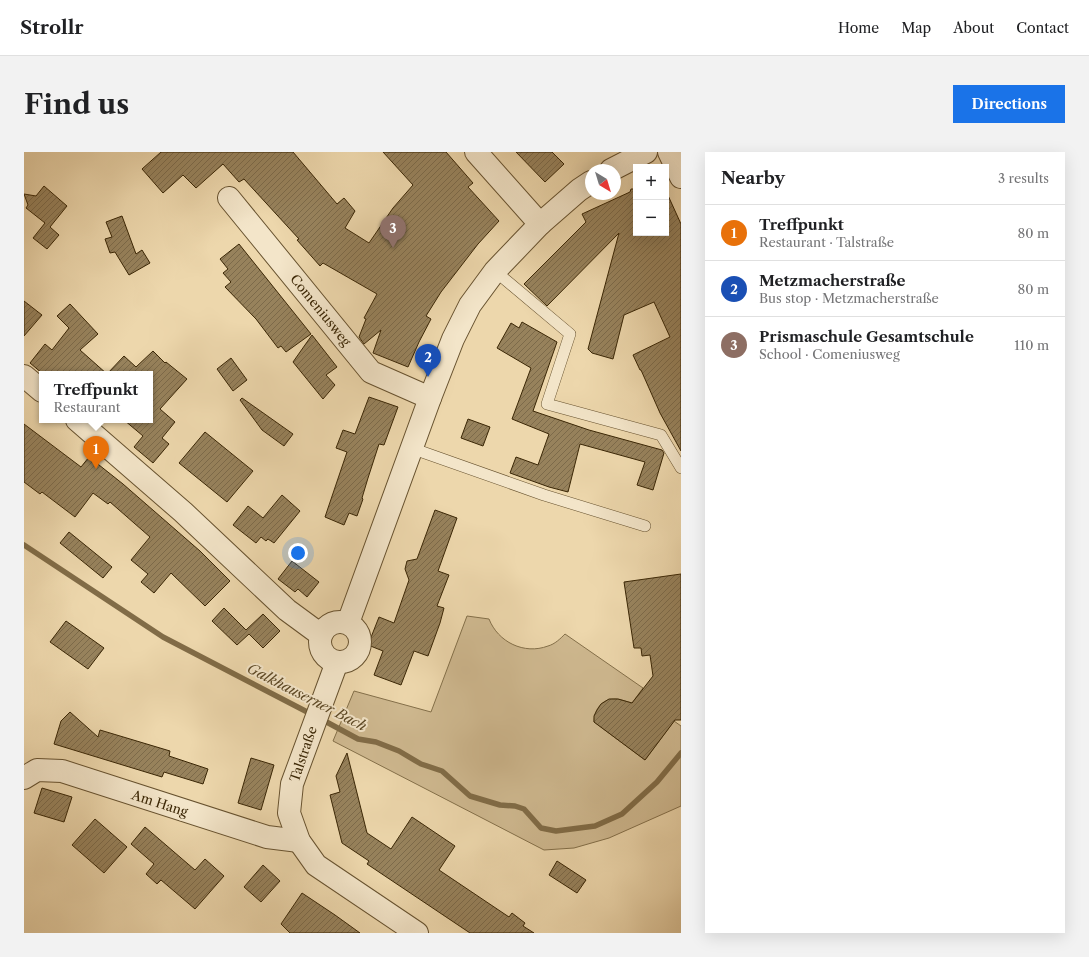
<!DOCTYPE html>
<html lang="en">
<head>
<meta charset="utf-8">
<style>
	:root { --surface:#fff; --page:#f2f2f2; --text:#202124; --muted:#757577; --line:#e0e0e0; --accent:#1a73e8 }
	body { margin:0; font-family:"Libre Caslon Text",serif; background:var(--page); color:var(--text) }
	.controls { position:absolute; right:12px; top:12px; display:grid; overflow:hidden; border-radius:0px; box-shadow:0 4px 16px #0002 }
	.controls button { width:36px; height:36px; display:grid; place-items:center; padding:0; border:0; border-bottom:1px solid var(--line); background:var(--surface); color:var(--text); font:20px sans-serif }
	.compass { position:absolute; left:561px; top:12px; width:36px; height:36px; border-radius:50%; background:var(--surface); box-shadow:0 4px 16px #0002; rotate:142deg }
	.you { position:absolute; left:274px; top:401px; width:14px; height:14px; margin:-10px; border:3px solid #fff; border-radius:50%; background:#1a73e8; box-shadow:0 0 0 6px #1a73e833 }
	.badge { display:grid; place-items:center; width:26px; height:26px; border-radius:50%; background:var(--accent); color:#fff; font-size:13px; font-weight:700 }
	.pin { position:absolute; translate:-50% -33px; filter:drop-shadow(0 1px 2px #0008) }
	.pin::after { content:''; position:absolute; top:21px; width:14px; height:12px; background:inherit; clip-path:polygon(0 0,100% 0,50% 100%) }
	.popup { position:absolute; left:15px; top:219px; width:114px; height:52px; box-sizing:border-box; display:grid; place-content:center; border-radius:0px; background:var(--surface); filter:drop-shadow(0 1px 3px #0005); font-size:13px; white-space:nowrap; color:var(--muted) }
	.popup b { font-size:15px; color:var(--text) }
	.popup::after { content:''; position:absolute; left:50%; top:100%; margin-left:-8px; border:8px solid transparent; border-top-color:var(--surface) }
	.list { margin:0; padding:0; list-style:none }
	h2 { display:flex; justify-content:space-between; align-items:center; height:52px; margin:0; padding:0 16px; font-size:17px }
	h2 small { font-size:13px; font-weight:400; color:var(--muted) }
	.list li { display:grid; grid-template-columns:26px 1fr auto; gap:12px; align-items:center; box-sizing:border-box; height:56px; padding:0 16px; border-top:1px solid var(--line) }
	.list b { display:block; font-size:15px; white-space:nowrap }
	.list p { margin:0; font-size:13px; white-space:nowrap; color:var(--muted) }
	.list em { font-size:13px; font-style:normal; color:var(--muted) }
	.map { position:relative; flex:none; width:657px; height:781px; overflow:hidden; border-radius:0px }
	header { display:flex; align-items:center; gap:24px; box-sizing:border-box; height:56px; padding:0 20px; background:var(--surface); border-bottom:1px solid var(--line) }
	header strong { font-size:19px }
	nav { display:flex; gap:22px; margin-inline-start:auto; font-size:14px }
	.intro { display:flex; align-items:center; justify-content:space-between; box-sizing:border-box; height:96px; padding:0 24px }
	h1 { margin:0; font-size:28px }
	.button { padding:10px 18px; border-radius:0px; background:var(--accent); color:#fff; font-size:14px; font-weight:700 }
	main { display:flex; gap:24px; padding:0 24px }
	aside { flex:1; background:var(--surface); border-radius:0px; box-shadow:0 4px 16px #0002 }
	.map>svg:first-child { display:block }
	.green { fill:#cfb990; stroke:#84704a }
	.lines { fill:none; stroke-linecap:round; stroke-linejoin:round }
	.stream { stroke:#816c47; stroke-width:5.5 }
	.building { fill:url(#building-hatch); stroke:#3a2605 }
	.service-casing { stroke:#67522f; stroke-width:12 }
	.minor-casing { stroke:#67522f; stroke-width:24 }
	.service { stroke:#f3e5c9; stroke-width:11 }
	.minor { stroke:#f3e5c9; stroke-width:22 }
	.labels { text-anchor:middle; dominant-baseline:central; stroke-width:4; stroke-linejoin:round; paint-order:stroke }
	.street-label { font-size:13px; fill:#3a2605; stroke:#f3e5c9 }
	.water-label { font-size:14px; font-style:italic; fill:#5d4926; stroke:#f3e5c9 }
</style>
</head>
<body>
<header>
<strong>Strollr</strong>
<nav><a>Home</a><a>Map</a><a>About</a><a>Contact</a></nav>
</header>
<div class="intro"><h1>Find us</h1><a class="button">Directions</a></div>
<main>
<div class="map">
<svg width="657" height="781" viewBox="0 0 657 781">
	<defs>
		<pattern id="building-hatch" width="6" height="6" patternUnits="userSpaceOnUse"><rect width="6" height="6" fill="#97825c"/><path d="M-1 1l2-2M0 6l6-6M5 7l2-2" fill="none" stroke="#7c6a4a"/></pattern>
	</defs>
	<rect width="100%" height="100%" fill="#edd7ac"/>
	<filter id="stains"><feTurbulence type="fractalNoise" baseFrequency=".005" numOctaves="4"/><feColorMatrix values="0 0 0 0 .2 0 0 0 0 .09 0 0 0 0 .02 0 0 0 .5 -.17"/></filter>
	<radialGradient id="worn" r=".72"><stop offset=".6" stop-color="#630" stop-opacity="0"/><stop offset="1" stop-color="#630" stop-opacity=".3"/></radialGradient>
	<!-- green -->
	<path class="green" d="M443,464L465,467C474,490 500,503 524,494C531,492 536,487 541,482L619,536L608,551C603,550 597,547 592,547C579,546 570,557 570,570L621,608L650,569L657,574V654L585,686L550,696L520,698L309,589L330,539L407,560Z"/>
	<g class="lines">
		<!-- stream -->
		<g class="stream">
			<polyline points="0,393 139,485 289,563"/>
			<polyline points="297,567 334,587 352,590 375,599 397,612 418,619 446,644 476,653 491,654 500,657 517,676 532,679 571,674 598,662 633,630 657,601"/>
		</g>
	</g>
	<!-- building -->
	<g class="building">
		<polygon points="137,0 269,0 313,52 320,46 331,59 321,76 345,91 369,56 389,33 359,0 422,0 449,31 444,35 475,69 454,92 417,140 402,164 407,167 395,190 384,215 349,201 357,178 340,192 335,185 342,167 340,166 353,142 299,111 296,114 273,88 275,87 220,27 215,30 199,12 172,36 159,23 139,41 118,17"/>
		<polygon points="492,0 528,0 540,12 521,30"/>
		<polygon points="20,34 43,54 26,75 35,83 23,97 9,86 21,71 2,56 4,53 0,42 12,44"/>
		<polygon points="607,37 612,37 612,81 642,81 642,39 657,72 657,299 636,261 617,218 616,218 609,203 646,185 630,150 600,163 589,207 568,201 564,197 595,81 523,154 500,132 562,70 558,62 606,40"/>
		<polygon points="98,64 112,102 118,98 126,111 105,123 91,100 86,101 81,87 88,85 82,70"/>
		<polygon points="215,92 287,182 262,200 257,194 254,196 232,167 201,135 207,130 199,121 204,117 196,107"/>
		<polygon points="0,149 18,163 0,184"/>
		<polygon points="46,152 74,182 56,198 83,222 19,222 6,211 21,192 28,198 45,176 33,164"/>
		<polygon points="498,170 533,190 509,259 565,278 638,298 640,301 629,338 613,333 621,310 556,292 544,340 525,335 486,321 492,305 514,313 525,282 488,267 507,216 473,196 487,171 495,176"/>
		<polygon points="288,183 313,215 302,223 311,233 299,247 269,210"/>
		<polygon points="129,199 141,211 142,210 163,227 136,257 151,270 138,286 145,292 129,311 110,295 119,284 100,268 126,268 126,222 83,222 100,204 112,215"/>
		<polygon points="207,206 223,228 209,239 193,217"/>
		<polygon points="345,245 374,255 360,293 355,292 344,326 338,346 339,347 333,364 325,361 320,373 301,365 323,300 312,296 319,278 331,282"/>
		<polygon points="218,246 269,282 260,294 238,278 216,248"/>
		<polygon points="444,267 466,275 459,294 437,286"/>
		<polygon points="0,272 57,315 65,305 99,332 176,399 206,429 181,454 147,421 130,441 117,430 124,422 107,408 126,385 86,350 84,352 69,341 51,365 18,340 16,342 0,330"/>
		<polygon points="181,280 229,319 203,350 155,311"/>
		<polygon points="258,343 276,359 250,391 244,387 242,389 237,385 232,391 209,373 224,354 239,366"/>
		<polygon points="411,358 433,366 414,419 425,423 413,454 420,456 416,471 404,504 390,499 377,533 350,523 359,499 344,493 355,465 370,471 385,428 381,417 383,409 393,407"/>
		<polygon points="45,380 88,415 79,426 36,391"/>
		<polygon points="268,409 295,430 283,445 274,437 271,440 254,427"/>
		<polygon points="657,422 657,568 651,568 621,608 570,570 570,564 573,558 577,552 585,547 594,547 608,551 629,524 626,503 618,504 617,496 610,496 600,430"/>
		<polygon points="200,456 222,478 239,462 256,479 239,496 225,482 213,493 188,469"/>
		<polygon points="42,469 80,496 64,517 26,490"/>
		<polygon points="46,560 74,585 76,578 146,599 145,604 184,617 179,632 140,620 138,625 30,592 37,569"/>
		<polygon points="323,601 343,681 367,697 388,665 431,694 415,718 485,765 488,761 501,771 499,774 510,781 446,781 343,712 345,709 318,691 306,643 316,640 312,624"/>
		<polygon points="227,606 250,613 237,658 214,651"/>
		<polygon points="18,636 48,645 40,670 10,661"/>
		<polygon points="71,667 103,695 80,721 48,693"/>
		<polygon points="121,675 171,718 181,707 200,724 171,757 137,728 133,732 122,722 130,712 107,692"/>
		<polygon points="533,709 562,728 553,741 525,723"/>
		<polygon points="239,713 256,729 237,750 220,735"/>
		<polygon points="278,741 311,763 336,781 266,781 257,772"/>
	</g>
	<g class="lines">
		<defs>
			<g id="service">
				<polyline points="471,119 546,182 523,252 637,283 657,316"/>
				<polyline points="387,296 520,343 621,374"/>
			</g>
			<g id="minor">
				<polyline points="452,0 516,72"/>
				<polyline points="645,0 657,25"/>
				<polyline points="587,18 622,0"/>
				<polyline points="205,46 347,220 406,246"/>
				<polyline points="0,224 18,239"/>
				<polyline points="53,268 159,360 263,458 297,483"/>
				<circle cx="316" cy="490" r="20"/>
				<polyline points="324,471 406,246 429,187 446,153 471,119 516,72 555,38 567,30"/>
				<polyline points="313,510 268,632 265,661 275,689 292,713 393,781"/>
				<polyline points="0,626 13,618 38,619 243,685 275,689"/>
			</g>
		</defs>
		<!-- service casing -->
		<use href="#service" class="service-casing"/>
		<!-- minor casing -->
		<use href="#minor" class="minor-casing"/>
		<!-- service -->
		<use href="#service" class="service"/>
		<!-- minor -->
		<use href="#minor" class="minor"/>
	</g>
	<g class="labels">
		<!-- street labels -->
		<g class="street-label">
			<text transform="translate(297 158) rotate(51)">Comeniusweg</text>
			<text transform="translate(279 602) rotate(-71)">Talstraße</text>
			<text transform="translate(136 651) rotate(18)">Am Hang</text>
		</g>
		<!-- water labels -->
		<g class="water-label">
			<text transform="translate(283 545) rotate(27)">Galkhauserner Bach</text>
		</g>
	</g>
	<rect width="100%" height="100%" filter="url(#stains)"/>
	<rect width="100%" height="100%" fill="url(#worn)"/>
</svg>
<div class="controls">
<button>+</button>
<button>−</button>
</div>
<svg class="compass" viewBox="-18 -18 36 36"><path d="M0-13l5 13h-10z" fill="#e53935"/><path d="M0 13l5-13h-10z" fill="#757577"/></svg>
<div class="you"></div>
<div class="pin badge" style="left:72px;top:317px;background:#e8710a">1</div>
<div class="popup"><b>Treffpunkt</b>Restaurant</div>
<div class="pin badge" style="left:404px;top:225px;background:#1a4fb4">2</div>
<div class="pin badge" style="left:369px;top:96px;background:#8d6e63">3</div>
</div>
<aside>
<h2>Nearby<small>3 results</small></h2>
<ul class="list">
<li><span class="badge" style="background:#e8710a">1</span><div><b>Treffpunkt</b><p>Restaurant · Talstraße</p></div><em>80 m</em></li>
<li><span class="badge" style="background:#1a4fb4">2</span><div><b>Metzmacherstraße</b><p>Bus stop · Metzmacherstraße</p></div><em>80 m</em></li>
<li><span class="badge" style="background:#8d6e63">3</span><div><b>Prismaschule Gesamtschule</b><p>School · Comeniusweg</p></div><em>110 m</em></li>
</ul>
</aside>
</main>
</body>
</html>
